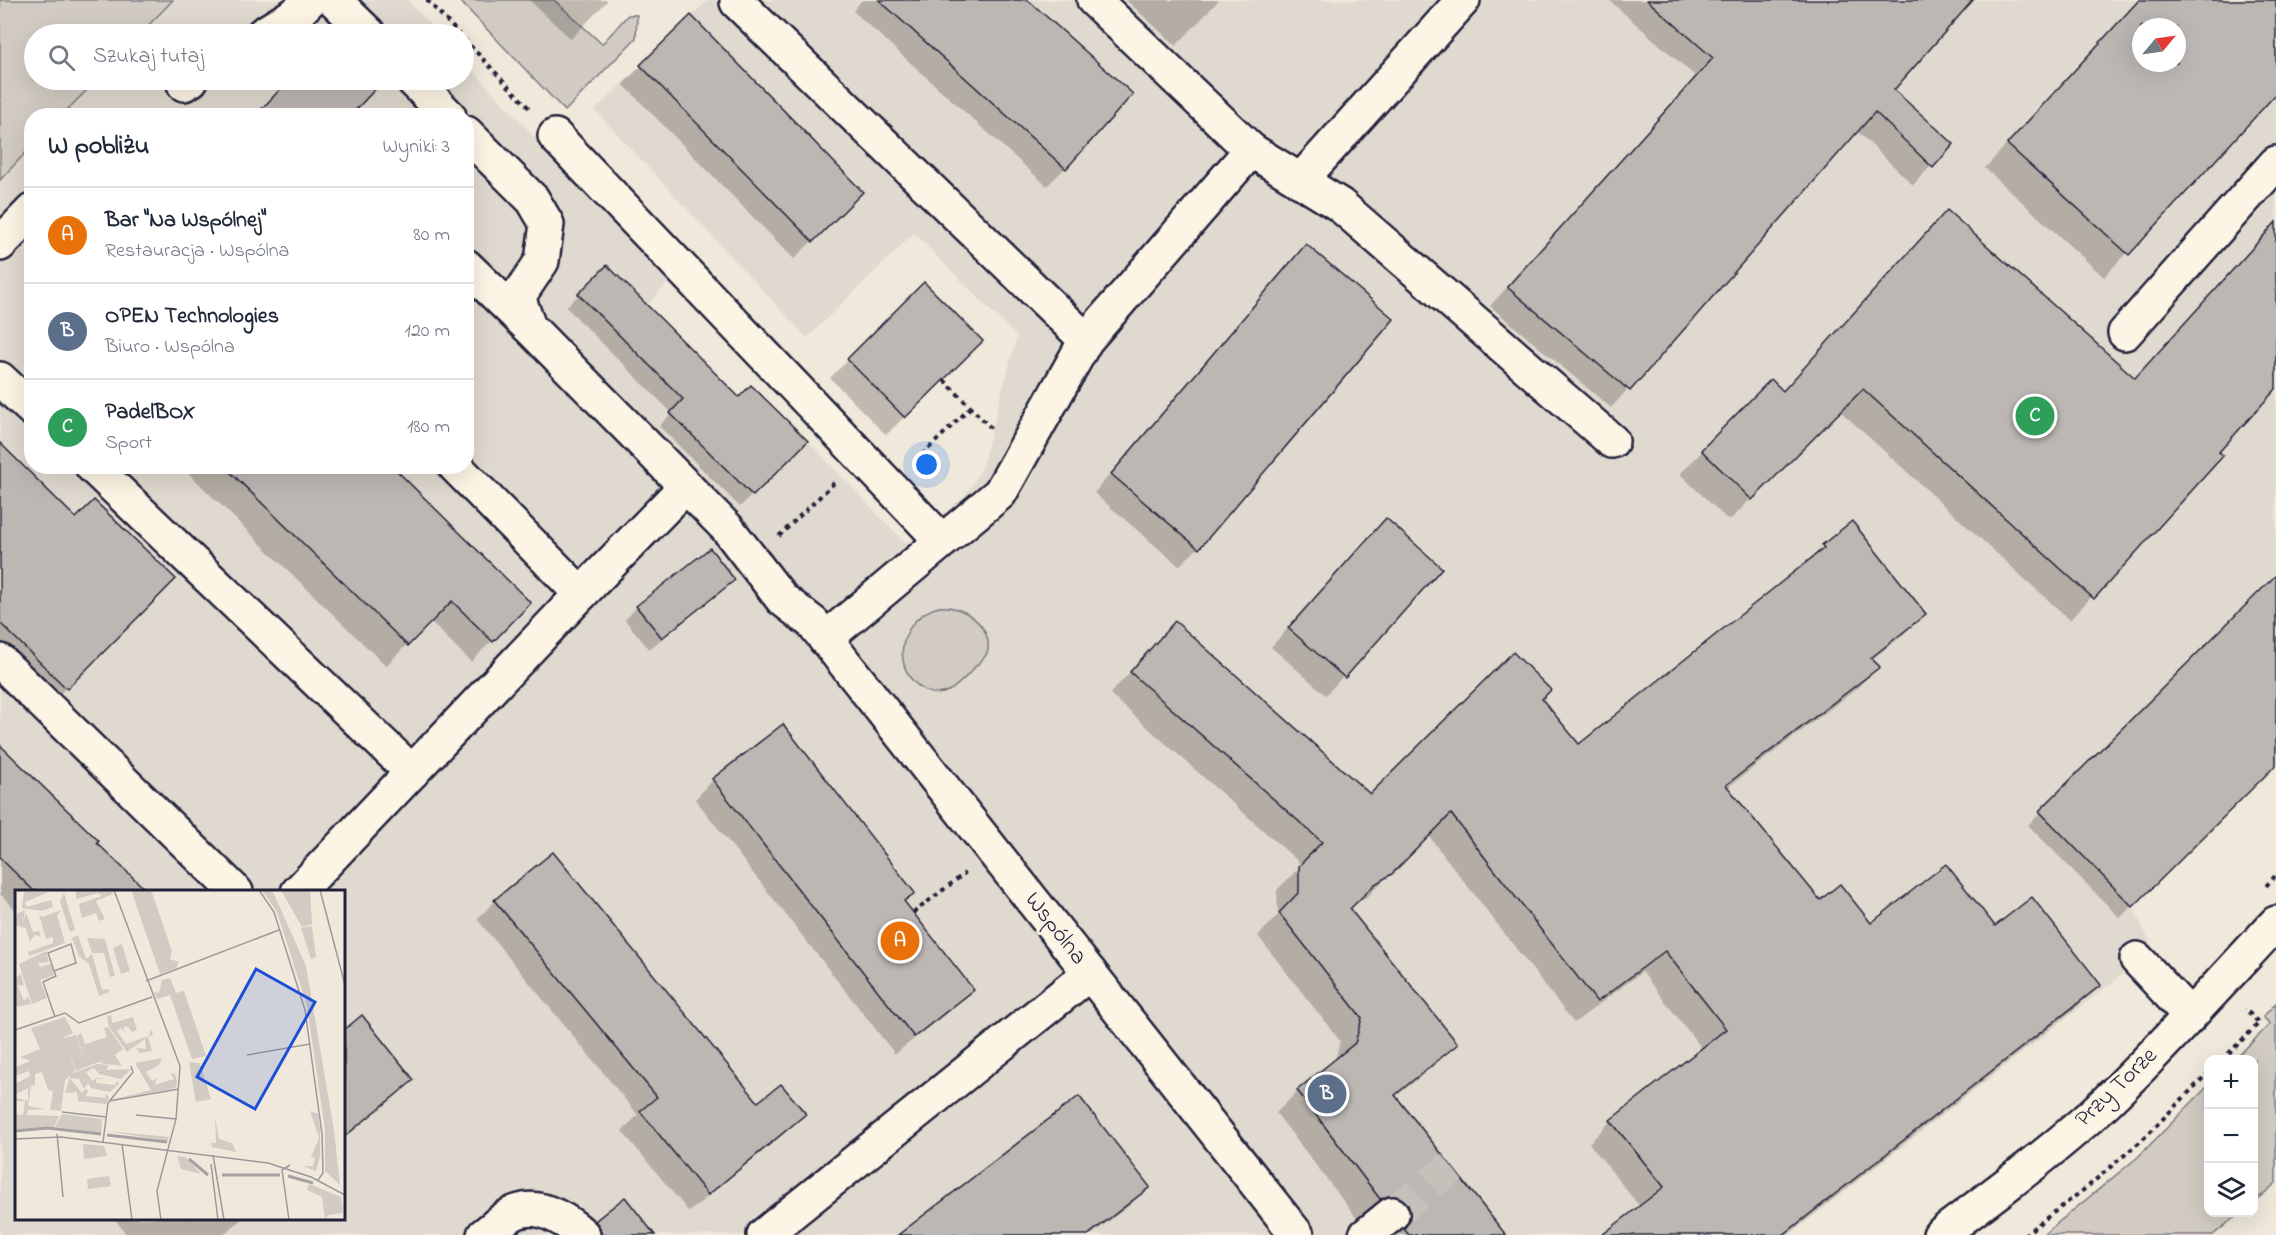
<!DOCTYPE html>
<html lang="pl">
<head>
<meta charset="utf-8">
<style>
	:root { --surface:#fff; --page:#f2f2f3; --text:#1f2937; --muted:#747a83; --line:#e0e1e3; --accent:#22223b }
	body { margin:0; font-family:"Indie Flower",sans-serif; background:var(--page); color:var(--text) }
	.controls { position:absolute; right:18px; bottom:18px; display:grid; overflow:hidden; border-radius:12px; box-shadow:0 6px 24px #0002 }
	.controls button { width:54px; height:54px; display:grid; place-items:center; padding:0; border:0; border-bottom:2px solid var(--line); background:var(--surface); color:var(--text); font:30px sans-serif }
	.compass { position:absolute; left:2132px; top:18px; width:54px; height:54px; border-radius:50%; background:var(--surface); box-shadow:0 6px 24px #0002; rotate:61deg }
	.you { position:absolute; left:927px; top:465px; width:21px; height:21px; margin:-15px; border:4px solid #fff; border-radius:50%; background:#1a73e8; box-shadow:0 0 0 9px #1a73e833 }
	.badge { display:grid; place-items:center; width:39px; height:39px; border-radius:50%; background:var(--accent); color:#fff; font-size:20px; font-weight:700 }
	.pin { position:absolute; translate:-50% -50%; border:3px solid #fff; box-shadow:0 2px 6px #0006 }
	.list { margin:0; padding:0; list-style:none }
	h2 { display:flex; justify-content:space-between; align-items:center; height:78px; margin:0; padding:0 24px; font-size:26px }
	h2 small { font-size:20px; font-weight:400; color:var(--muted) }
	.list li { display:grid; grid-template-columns:39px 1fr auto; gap:18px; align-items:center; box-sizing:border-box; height:96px; padding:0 24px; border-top:2px solid var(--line) }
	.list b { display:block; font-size:22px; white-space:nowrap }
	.list p { margin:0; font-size:20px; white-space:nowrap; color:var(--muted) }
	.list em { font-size:20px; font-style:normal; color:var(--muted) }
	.icon { flex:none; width:33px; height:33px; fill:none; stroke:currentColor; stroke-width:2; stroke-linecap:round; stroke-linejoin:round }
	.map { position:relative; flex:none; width:2276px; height:1235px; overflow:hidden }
	.search { position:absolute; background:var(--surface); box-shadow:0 6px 24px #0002; left:24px; top:24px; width:450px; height:66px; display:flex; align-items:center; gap:15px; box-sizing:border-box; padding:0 21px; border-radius:33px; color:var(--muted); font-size:22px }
	.panel { position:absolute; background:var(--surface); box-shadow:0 6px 24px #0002; left:24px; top:108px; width:450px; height:366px; border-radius:24px }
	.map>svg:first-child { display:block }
	.built { fill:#e0d9cf; fill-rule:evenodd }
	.green { fill:#d1cbc3; stroke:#7a767f; stroke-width:1.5 }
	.shadow { fill:#0003; fill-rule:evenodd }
	.building { fill:#bcb7b3; stroke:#22223b; stroke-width:1.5; fill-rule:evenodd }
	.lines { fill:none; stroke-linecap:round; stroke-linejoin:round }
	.minor-tunnel { stroke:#c6c0bb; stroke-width:33; stroke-dasharray:33 16; stroke-linecap:butt }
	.minor-casing { stroke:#22223b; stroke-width:38 }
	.path { stroke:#22223b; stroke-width:4; stroke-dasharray:4.5 4.5; stroke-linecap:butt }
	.minor { stroke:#fcf5e5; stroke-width:33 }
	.labels { text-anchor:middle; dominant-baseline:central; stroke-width:6; stroke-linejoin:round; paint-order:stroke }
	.street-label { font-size:24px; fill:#22223b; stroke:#fcf5e5 }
	.inset-river { fill:none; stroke:#a6a2a2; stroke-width:3 }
	.inset-road { fill:none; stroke:#9d999b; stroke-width:1.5 }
	.view { fill:#1d4ed8; fill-opacity:0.15; stroke:#1d4ed8; stroke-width:3 }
	.inset-edge { fill:none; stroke:#22223b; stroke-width:3 }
</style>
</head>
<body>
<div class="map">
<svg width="2276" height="1235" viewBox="0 0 2276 1235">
	<rect width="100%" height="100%" fill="#efe8db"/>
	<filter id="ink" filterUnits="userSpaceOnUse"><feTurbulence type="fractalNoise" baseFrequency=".0167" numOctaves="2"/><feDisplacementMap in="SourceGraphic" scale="12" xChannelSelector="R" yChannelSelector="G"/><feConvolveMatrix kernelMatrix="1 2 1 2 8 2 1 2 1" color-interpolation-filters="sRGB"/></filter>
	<g filter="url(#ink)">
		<!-- built -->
		<g class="built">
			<polygon points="173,0 407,0 439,34 140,34"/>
			<path d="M708,0H2276V765L2133,907L2152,947L2114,981L1789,1235H0V180L31,147L32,466H466V116L62,115L97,80H464V61L669,282L647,305L739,397L808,441L906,544L964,497L981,470L1017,337L914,233L807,338L595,110ZM2141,27H2177V63H2141ZM16,892H344V1218H16Z"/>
		</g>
		<!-- green -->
		<g class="green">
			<polygon points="0,0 173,0 140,34 34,34 34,80 97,80 62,115 32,116 31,147 0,180"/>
			<polygon points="459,0 554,0 602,44 628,15 637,15 636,38 565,111"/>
			<path d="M939,607C961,604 991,624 988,650C987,657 979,662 974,668C960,683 944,704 921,688C888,665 902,616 939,607Z"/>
			<polygon points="2276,1003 2276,1183 2254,1202 2254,1060 2235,1059 2270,1024 2263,1017"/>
			<polygon points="2208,1086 2208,1212 2240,1213 2213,1235 2043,1235 2138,1157"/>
		</g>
		<!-- shadow -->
		<g class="shadow">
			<polygon points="529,0 608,0 571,39"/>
			<polygon points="862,0 1026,0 1065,168 1047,186 853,11"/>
			<polygon points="1126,0 1219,0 1176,46"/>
			<polygon points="1609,0 1971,0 1892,90 1952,144 1913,185 1857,131 1611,408 1490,306 1696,77"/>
			<path d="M2139,0H2276V92L2104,277L1985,168ZM2141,27H2177V63H2141Z"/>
			<polygon points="691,17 861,192 794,259 623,84"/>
			<polygon points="290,80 378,80 380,82 256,116"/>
			<polygon points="2276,221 2276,387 2217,453 2221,456 2070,620 1839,410 1729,521 1680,474 1771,381 1782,392 2134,379"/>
			<polygon points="1306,246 1392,319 1198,548 1179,566 1094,493 1288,264"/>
			<polygon points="607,267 739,399 805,441 740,507 659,426 672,413 566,307"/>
			<polygon points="924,284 981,341 886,435 830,378"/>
			<polygon points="0,445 76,520 174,579 48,706 0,659"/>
			<polygon points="181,466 389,466 529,603 471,662 430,621 386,666"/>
			<polygon points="1386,520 1440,568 1326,695 1271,647"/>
			<polygon points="1823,546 1924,614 1902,636 1871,660 1878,667 1856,689 1727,788 1820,902 1870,925 1995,928 2099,985 2077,1007 1787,1235 1605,1235 1640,1207 1589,1143 1611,1121 1702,1049 1642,972 1574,1023 1428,835 1368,896 1348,909 1456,1044 1434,1066 1395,1097 1503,1235 1389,1235 1358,1220 1276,1113 1298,1091 1335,1061 1340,1041 1258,936 1278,915 1277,890 1302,865 1110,694 1175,623 1370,796 1540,699 1579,747 1801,568"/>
			<polygon points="2276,577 2276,763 2120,918 2028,825"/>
			<polygon points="733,580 721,592 649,649 625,620 637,607"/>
			<polygon points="782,726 913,893 903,903 972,990 953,1008 895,1054 695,799 713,780"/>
			<polygon points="0,747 143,890 142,892 16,892 16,910 0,894"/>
			<polygon points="495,901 758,1104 804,1114 786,1132 689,1212 622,1131 638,1115 477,919"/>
			<polygon points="362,1017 412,1080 394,1098 344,1138 344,1032"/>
			<polygon points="1148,1187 1130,1205 1091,1235 900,1235"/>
			<polygon points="114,1218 243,1218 223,1235 127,1235"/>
			<polygon points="599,1220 653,1235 601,1235 593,1225"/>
		</g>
		<!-- building -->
		<g class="building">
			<polygon points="879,0 1028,0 1133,94 1066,169"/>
			<polygon points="1647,0 1973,0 1894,90 1954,144 1933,168 1875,112 1630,391 1507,287 1713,58"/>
			<path d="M2139,0H2276V94L2129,255L2007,144ZM2141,27H2177V63H2141Z"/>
			<polygon points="691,15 863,192 813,242 640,65"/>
			<polygon points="289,80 380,80 382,82 350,116 255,116"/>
			<polygon points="1947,210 2135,378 2276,222 2276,389 2219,452 2223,456 2094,599 1863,389 1752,500 1701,450 1771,379 1783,391"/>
			<polygon points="1306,244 1394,319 1199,549 1111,474"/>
			<polygon points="607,265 739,397 751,385 808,441 753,496 670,413 683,399 578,294"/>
			<polygon points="924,282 983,341 905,418 847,359"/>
			<polygon points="0,443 76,518 94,500 176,579 67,689 0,623"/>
			<polygon points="224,466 392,466 531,603 493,642 452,601 408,646"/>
			<polygon points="1386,518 1442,568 1345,678 1288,628"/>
			<polygon points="1852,521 1926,614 1871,658 1880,667 1726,785 1820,900 1840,884 1871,923 1946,864 1995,926 2032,897 2101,985 1783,1235 1602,1235 1664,1187 1610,1120 1726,1029 1665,951 1597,1002 1451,814 1392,874 1375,884 1350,909 1458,1044 1395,1095 1506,1235 1409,1235 1404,1229 1410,1220 1411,1212 1407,1203 1398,1196 1389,1196 1380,1199 1297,1090 1355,1043 1362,1018 1279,913 1299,892 1299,866 1322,842 1130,672 1175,621 1370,794 1513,652 1551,690 1542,699 1579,744 1824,548 1822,545"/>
			<polygon points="710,548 735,580 662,638 636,606"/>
			<polygon points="2276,575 2276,765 2133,907 2039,811"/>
			<polygon points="783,724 915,893 904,901 974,990 914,1037 712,779"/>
			<polygon points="0,745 99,841 97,843 147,891 34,891 0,858"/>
			<polygon points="553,852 758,1102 781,1084 806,1114 708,1195 640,1111 657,1097 494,900"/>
			<polygon points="362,1015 414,1080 344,1137 344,1030"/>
			<polygon points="1079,1096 1150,1187 1088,1235 898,1235"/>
			<polygon points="625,1197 655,1235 601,1235 600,1228 595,1221"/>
		</g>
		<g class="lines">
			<!-- minor-tunnel -->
			<polyline class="minor-tunnel" points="1392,1214 1452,1167"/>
			<defs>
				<g id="minor">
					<polyline points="334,0 369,34"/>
					<polyline points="739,0 737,2 1086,340 1000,493 825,639"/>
					<polyline points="263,34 297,13 310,0"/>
					<polyline points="413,80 449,116"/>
					<polyline points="184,84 191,80"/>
					<polyline points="466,133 533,200 547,224 542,261 518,297 529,327 727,528 782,599 813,623 1297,1235"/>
					<polyline points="555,136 942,541"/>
					<polyline points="1251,150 1340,205 1612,441"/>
					<polyline points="1300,181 1463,0"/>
					<polyline points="0,244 32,211"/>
					<polyline points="466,266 528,326"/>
					<polyline points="2125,333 2276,163"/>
					<polyline points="1086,340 1251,150 1094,0"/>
					<polyline points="0,379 32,409"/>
					<polyline points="92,466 412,772"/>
					<polyline points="581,594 686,486"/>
					<polyline points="0,661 236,892"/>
					<polyline points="298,892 581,594 455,466"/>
					<polyline points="2137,959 2190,1016"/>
					<path d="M484,1235C496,1226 509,1212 524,1210C544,1206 569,1222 583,1235"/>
					<polyline points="764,1235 1090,973"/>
					<polyline points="1366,1235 1392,1214"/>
					<path d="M1940,1235C1997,1192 2055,1150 2107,1101C2166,1044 2220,983 2276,923"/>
				</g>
			</defs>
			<!-- minor casing -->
			<use href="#minor" class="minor-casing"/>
			<!-- path -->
			<g class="path">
				<polyline points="427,0 459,34"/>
				<polyline points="464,39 530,109"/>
				<polyline points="944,380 992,429"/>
				<polyline points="920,461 918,459 971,407"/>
				<polyline points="779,536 834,483"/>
				<polyline points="2266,886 2276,875"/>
				<polyline points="913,913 965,873"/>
				<polyline points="2222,1060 2259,1023 2245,1009"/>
				<polyline points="2024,1235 2086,1188 2142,1140 2208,1073"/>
			</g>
			<!-- minor -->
			<use href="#minor" class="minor"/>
		</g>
	</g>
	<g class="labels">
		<!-- street labels -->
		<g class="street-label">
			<text transform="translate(1055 929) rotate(52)">Wspólna</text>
			<text transform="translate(2117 1088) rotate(-44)">Przy Torze</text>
		</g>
	</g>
	<!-- overview -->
	<g transform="translate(15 890)">
		<rect width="330" height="330" fill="#efe8db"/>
		<path d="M74,0L97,1L98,4L81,11L90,29L84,31L81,23L67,28L64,14L87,6L83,3L61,9V1ZM116,0H136L157,61L155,69L164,72L161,78L145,84ZM247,0L258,2L291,76L319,240L325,295L310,281V240L292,116L262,22ZM266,0H295L297,34L287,37ZM9,2H34L10,12L12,17L36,10L38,17L27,21L7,18ZM49,3L60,40L55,42L45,11ZM10,20L8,33L11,23L18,42L24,41L26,47L20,45L15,51L9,33L10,38L0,35L2,24ZM47,20L42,25L50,53L14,66L13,62L38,53V47L31,49L24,24L27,27ZM297,36L301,67L296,69L286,38ZM63,45L71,69L77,64L87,100L94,99V102L84,106L74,74L64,66L57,48ZM72,48L90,49L100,86L95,87L89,63H77ZM107,54L115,81L106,84L98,58ZM31,61L34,72L23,73L25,77L36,74L39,85L25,90L32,108L17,114L4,74ZM6,84L9,95L3,96L9,111L13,107L16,114L0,117V88ZM155,88L161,103L169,101L191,166L177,169L155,105L142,109L139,102L144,103L147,90ZM96,125L97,133L118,127L122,140L117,142L112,136L108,138L111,143L106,138L102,141L111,154L134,146L136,139L138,145L133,147L137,161L125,163L121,158L131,159L130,149L112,162L94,137L92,127ZM50,127L58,143L46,149L61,145L72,176L62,146L66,143L70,154L92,147L89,138L93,137L108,159L100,165L107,176L84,173L91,169L61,181L54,163L60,181L50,190L46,221L35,220L38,201L33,200L27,182L20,184V195L16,196L13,216L31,219L13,220L12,225L44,226L39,237L0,240V224L8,225L10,211H2L1,208L13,211V198L0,205V194L15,186L14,181L0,186V177L16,171L5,167L25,159L16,138ZM147,168L144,175L131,182L137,191L142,188L140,195L159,189L156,184L159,183L162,190L163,182L161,198L96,210L136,200L120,173ZM174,172L185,173L196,209L181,212ZM82,174L94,175L91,180L116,179L106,189L84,184L79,178L71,182L77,191L82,188L93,189H81V193L100,195L102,191L104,194L95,202L76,198L73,193L69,199L64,189L55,188L67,203L70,199L73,201L71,206L90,208L91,203L94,208L91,214L63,211L62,202L50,203L56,184ZM295,221L303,224L305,239V265L301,281L288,276H298L300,268L296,267L304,248ZM47,224L87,229L86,243L40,237ZM200,228L204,249L217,253L221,262L197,257L196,253H201ZM92,241L154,247L153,251ZM68,254L89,256L92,266L69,269ZM162,266L171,267L186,284L166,279ZM94,286L96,296L73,299L72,289ZM294,294L326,307L328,323L313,325L310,330L307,307L292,300Z" fill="#d1cbc3"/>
		<path class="inset-river" d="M0,241L33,238L86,244M92,245L152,252M174,269L193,285M207,285H265M273,286L298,293"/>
		<path class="inset-road" d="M99,0L165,176L161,229L142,301L146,330M244,0L259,22L290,120L307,244L308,283L303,290M305,0L330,95M39,81L61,73L56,54L33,63L39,81L41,86L28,92L40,127M131,91L264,40M0,140L50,123L64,133L137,107M232,165L295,154M94,211L164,199M47,222L91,227M121,225L161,229M42,244L48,307M0,249L46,247L253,273L296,287L330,305M88,252L93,213L118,182L116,176M107,254L117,330M198,265L209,330M196,274L203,330M274,330L267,280L275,275"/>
		<path class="view" d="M241,79L300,112L240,219L182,187Z"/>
		<rect width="330" height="330" class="inset-edge"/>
	</g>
</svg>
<div class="controls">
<button>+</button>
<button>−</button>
<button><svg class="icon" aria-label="layers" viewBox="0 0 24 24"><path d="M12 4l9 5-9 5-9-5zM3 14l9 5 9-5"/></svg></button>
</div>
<svg class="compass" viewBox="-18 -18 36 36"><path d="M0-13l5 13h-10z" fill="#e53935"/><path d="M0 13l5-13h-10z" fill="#747a83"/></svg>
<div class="you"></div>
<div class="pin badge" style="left:900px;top:941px;background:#e8710a">A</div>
<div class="pin badge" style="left:1327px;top:1094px;background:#5c6f8a">B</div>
<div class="pin badge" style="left:2035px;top:416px;background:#2e9e5b">C</div>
<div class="search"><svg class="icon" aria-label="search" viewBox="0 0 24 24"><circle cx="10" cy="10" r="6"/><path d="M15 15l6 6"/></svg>Szukaj tutaj</div>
<section class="panel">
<h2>W pobliżu<small>Wyniki: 3</small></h2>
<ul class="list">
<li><span class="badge" style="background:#e8710a">A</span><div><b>Bar &quot;Na Wspólnej&quot;</b><p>Restauracja · Wspólna</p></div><em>80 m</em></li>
<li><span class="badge" style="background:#5c6f8a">B</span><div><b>OPEN Technologies</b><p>Biuro · Wspólna</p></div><em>120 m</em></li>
<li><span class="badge" style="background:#2e9e5b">C</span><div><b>PadelBOX</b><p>Sport</p></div><em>180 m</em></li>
</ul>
</section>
</div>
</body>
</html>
